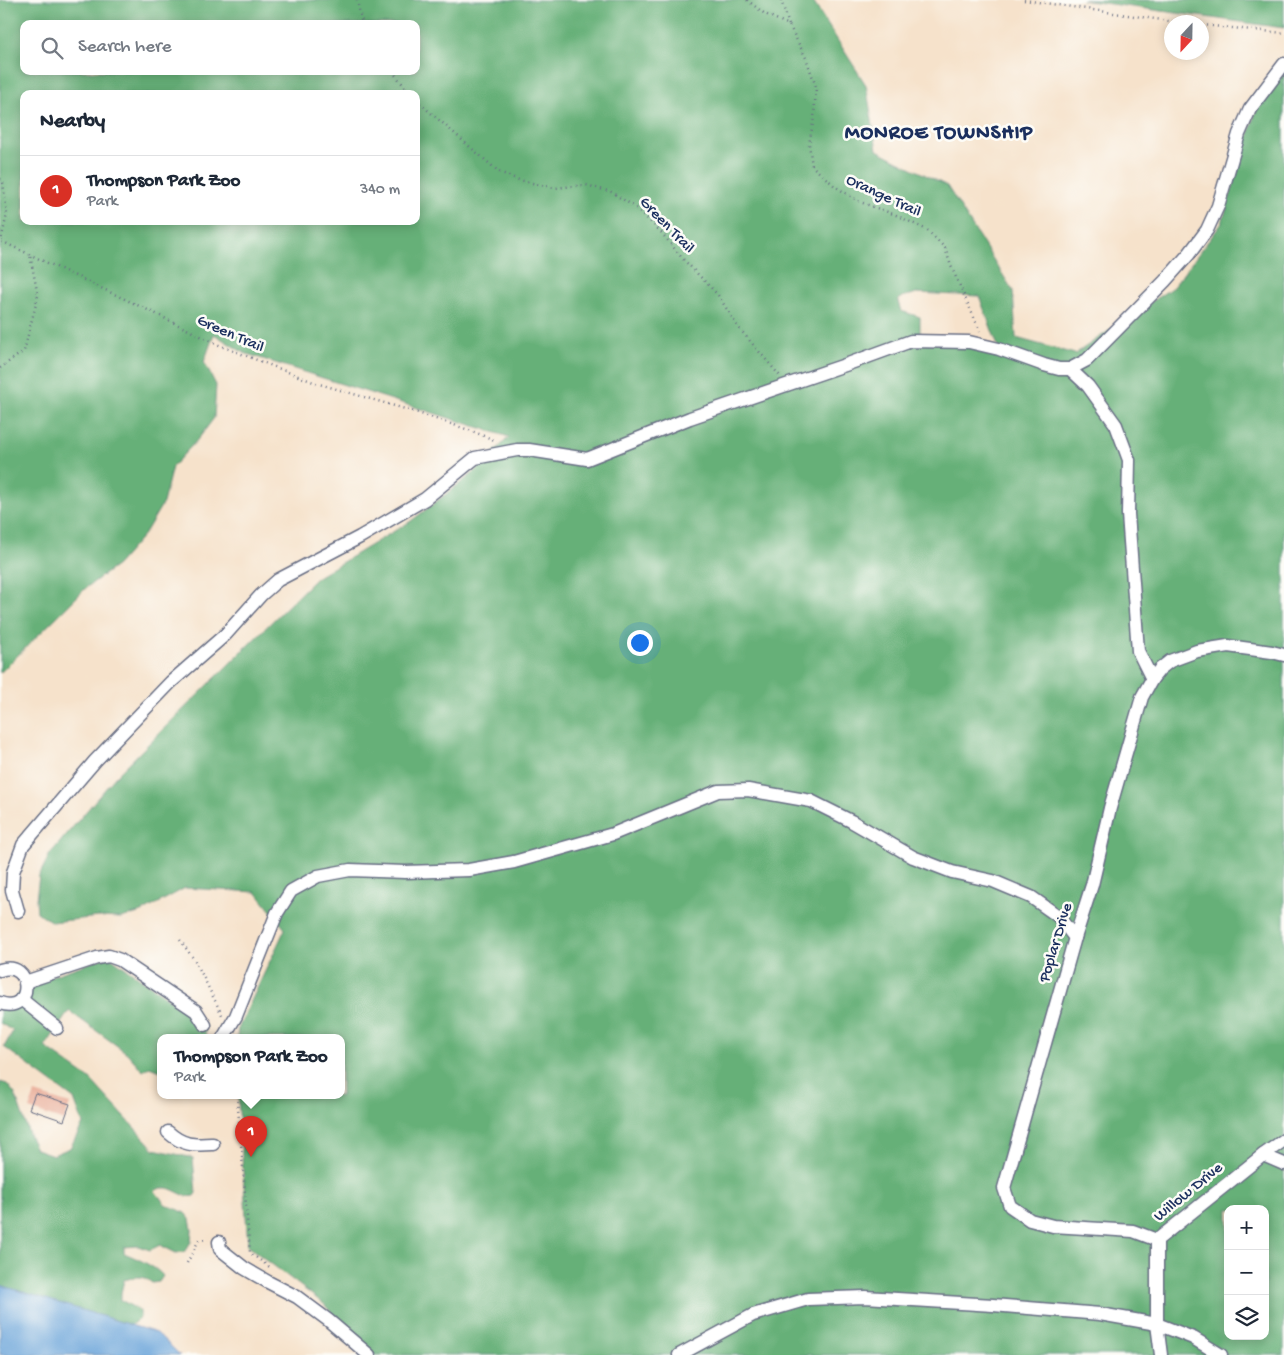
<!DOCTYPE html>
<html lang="en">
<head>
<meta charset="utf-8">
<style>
	:root { --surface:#fff; --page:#f6f6f7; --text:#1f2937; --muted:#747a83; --line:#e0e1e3; --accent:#d93025 }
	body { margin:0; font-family:"Gochi Hand",sans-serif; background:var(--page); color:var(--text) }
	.controls { position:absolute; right:15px; bottom:15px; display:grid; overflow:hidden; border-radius:10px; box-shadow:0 2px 12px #0003 }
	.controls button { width:45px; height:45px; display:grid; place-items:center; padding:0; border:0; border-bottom:1px solid var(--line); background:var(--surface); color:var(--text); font:25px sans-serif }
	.compass { position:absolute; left:1164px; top:15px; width:45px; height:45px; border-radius:50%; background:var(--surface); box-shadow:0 2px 12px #0003; rotate:202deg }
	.you { position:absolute; left:639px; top:642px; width:18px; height:18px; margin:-12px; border:4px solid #fff; border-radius:50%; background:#1a73e8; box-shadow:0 0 0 8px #1a73e833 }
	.badge { display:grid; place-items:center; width:32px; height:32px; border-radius:50%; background:var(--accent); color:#fff; font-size:16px; font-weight:700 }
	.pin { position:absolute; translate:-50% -41px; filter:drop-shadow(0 1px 2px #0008) }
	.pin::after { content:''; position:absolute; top:26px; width:18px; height:15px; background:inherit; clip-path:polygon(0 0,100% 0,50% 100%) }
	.popup { position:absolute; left:157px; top:1034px; width:188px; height:65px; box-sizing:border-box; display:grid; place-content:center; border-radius:10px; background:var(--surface); filter:drop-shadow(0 1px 4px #0005); font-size:16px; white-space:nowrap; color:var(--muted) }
	.popup b { font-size:19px; color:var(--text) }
	.popup::after { content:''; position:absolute; left:50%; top:100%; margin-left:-10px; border:10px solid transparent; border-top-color:var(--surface) }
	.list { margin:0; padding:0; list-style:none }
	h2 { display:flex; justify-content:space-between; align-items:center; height:65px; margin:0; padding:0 20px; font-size:21px }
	h2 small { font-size:16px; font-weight:400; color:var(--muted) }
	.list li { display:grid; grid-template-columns:32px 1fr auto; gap:15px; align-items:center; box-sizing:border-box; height:70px; padding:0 20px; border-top:1px solid var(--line) }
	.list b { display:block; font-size:19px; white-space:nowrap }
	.list p { margin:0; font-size:16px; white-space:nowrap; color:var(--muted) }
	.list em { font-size:16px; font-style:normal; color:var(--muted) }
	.icon { flex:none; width:28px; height:28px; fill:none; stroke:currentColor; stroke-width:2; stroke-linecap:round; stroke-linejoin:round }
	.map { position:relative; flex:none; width:1284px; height:1355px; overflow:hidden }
	.search { position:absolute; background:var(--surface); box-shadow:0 2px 12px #0003; left:20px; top:20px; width:400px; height:55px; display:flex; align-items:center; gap:12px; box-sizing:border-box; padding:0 18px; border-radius:10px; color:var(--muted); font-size:19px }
	.panel { position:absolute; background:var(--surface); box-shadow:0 2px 12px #0003; left:20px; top:90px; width:400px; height:135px; border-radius:10px }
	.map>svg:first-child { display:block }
	.forest { fill:#66b078; stroke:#40706b; fill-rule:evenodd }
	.water { fill:#6ba4da; stroke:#436a9c }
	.building { fill:#e7a48e }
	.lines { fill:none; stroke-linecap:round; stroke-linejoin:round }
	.minor-casing { stroke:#686e84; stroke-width:15 }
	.path { stroke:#686e84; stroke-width:2.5; stroke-dasharray:1 4; stroke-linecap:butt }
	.minor { stroke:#fff; stroke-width:12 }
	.labels { text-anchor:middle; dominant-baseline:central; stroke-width:5; stroke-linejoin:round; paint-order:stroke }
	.street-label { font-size:16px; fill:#1b2f5e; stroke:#fdfcf7 }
	.district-label { font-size:21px; font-weight:bold; letter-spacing:1px; fill:#1b2f5e; stroke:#fdfcf7 }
</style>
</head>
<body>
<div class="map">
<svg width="1284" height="1355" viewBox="0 0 1284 1355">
	<rect width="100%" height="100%" fill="#fdfcf7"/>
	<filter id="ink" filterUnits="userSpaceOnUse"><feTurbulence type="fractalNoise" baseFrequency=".02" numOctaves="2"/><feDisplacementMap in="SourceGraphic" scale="10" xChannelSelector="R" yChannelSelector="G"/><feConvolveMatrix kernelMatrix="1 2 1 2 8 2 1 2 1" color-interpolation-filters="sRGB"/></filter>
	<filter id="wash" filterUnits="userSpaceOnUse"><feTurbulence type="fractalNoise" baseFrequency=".0096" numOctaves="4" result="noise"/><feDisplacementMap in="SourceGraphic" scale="20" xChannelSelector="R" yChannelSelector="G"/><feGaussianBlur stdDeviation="1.12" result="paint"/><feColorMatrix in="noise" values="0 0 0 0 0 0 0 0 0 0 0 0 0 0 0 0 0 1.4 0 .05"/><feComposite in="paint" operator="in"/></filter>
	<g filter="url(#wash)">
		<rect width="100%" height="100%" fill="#f6e2cb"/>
		<!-- forest -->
		<g class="forest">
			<path d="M0,0H812L866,85L877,150L947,186L1013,291L1016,338L1075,354L1173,287L1222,223L1258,104L1284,73V1355H366L324,1304L248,1246L238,1096H341V1038H237L238,1029L285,929L256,892L185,888L142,912L121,918L99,917L52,922L37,912L36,899L39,876L50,854L116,776L316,578L411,521L471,475L509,437L244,353L214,334L204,362L216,385L214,418L199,438L172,467L163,503L145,533L117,565L87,587L0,673ZM24,24H416V71H24ZM24,94H416V221H24ZM916,293L979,296L999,349L920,342V317L901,311L898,302L900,298C905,295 910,296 916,293ZM1228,1209H1265V1336H1228Z"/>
			<polygon points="1082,0 1284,0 1284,28"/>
			<path d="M109,956L205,1025L206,1038H161V1071L149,1067L143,1071L127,1053L69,1011L45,1047L90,1079L154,1149L193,1158L196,1193L194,1196C183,1199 173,1186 162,1188C159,1188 157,1190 155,1191L165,1204L185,1213L190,1219L192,1230L191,1242L184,1252L176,1253L160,1245L150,1250L138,1246L124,1247V1253C134,1257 157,1267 163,1276L159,1282L152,1283C141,1274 137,1277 124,1280L121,1293V1300L140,1311V1318L131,1325L0,1285V1082L7,1084L15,1094L30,1137L36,1149L53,1155L70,1148L83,1124L74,1099L4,1047L13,1031L0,1023V1005H9L26,985Z"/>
		</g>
		<!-- water -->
		<polygon class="water" points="0,1285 157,1333 180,1355 0,1355"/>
		<g id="blocks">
			<!-- building -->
			<polygon class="building" points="35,1093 70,1104 64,1121 29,1109"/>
		</g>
	</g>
	<g filter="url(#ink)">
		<use href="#blocks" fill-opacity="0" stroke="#686e84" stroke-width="1"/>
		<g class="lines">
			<defs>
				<g id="minor">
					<polyline points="1070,369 1088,386 1116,425 1129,460 1128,514 1138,651 1152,679"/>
					<polyline points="18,911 12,890 13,872 23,845 95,761 171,682 226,634 261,595 278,580 360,537 425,499 475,458 517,450 529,450 587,459 690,418 848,364 911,341 969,342 999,349 1044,365 1059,369 1070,369 1087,360 1165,281 1189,254 1207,230 1218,206 1239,134 1250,109 1284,64"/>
					<path d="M0,970C34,959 34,1015 0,1003"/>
					<polyline points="25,982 97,958 109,956 120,960 196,1011 205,1025"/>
					<polyline points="21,999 57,1028"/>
					<polyline points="223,1038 236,1016 277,913 291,891 318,876 350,870 405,872 469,870 514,862 613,834 718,791 748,790 811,801 851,821 913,857 952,872 993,881 1031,897 1058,916 1075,938"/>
					<path d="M168,1132C183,1146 194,1145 213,1144"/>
					<polyline points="1263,1155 1284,1164"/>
					<polyline points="1157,1240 1133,1231 1053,1226 1030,1220 1010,1206 1004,1188 1074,941 1092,885 1110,808 1142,697 1152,679 1160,669 1170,661 1197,651 1228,646 1272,652 1284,655"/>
					<polyline points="219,1242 220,1249 244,1268 268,1282 297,1297 328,1320 369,1355"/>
					<polyline points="679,1355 753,1315 808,1299 865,1297 993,1305 1100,1314 1157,1324 1193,1338 1221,1355"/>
					<polyline points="1161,1355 1157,1324 1157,1240 1263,1155 1284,1140"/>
				</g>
			</defs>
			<!-- minor casing -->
			<use href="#minor" class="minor-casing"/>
			<!-- path -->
			<g class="path">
				<polyline points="357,0 361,19 363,24"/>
				<polyline points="747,0 765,14 789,25 806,58 816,87 814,118 809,144 812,166 836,187 860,202 896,215 927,230 945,248 951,266 980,331"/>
				<polyline points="781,0 789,25"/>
				<polyline points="1024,0 1176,22"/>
				<polyline points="1202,25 1284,33"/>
				<polyline points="392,71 411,94"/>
				<polyline points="416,100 499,172 519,180 554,188 586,185 611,192 635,207 660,231 683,259 718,295 738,327 780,376"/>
				<polyline points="0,179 3,182 7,214 1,241 148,310 221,346 316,383 412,411 469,430 497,441"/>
				<polyline points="0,368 24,351 38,296 30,255"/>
				<polyline points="180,940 196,962 222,1015"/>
				<polyline points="237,1096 250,1253 271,1268"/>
				<polyline points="187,1263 199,1240 208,1239"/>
			</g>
			<!-- minor -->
			<use href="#minor" class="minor"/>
		</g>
	</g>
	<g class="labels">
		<!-- street labels -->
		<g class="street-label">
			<text transform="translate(883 197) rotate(25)">Orange Trail</text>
			<text transform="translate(666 226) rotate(46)">Green Trail</text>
			<text transform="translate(230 335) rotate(24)">Green Trail</text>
			<text transform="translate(1057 943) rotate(-73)">Poplar Drive</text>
			<text transform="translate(1189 1193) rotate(-39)">Willow Drive</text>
		</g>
		<!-- district labels -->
		<g class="district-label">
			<text x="939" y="134">MONROE TOWNSHIP</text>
		</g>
	</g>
</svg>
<div class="controls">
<button>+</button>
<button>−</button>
<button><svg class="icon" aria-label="layers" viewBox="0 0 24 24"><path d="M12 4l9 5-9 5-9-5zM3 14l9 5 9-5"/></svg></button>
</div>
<svg class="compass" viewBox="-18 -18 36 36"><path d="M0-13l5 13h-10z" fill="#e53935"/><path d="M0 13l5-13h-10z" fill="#747a83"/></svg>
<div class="you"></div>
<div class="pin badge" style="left:251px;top:1157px">1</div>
<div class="popup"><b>Thompson Park Zoo</b>Park</div>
<div class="search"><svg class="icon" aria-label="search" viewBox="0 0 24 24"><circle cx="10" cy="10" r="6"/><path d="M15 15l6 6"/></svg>Search here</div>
<section class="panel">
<h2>Nearby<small></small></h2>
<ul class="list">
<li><span class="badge">1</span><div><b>Thompson Park Zoo</b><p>Park</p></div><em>340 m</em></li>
</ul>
</section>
</div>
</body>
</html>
